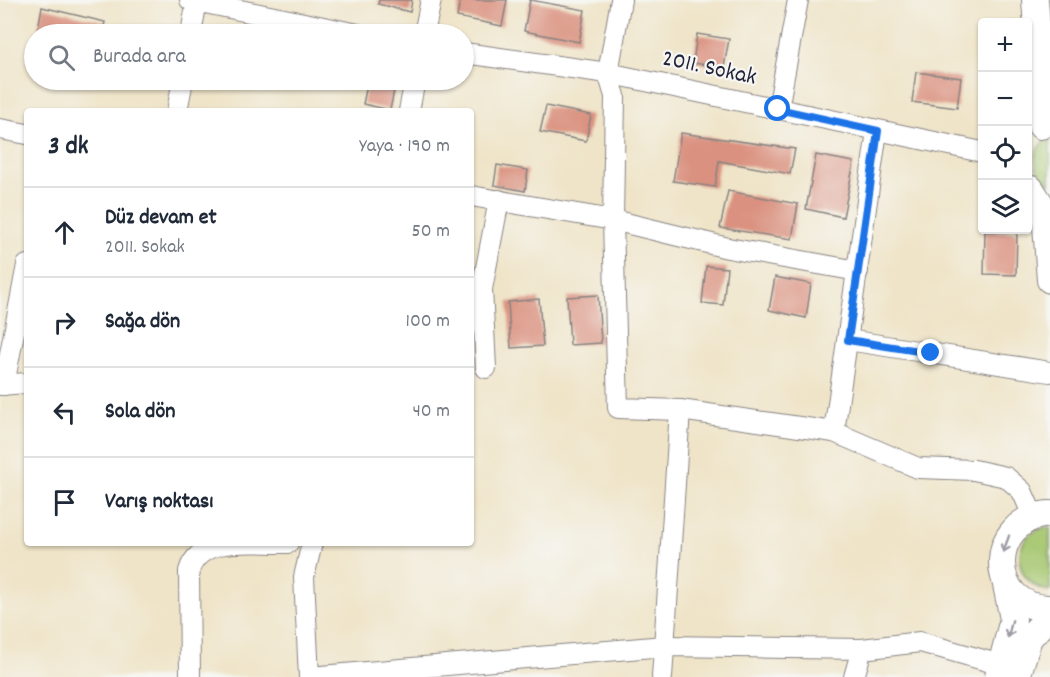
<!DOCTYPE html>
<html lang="tr">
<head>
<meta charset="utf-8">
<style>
	:root { --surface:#fff; --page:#f2f2f3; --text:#1f2937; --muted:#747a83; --line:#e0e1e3 }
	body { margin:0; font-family:Dekko,sans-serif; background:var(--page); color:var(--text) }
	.controls { position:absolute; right:18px; top:18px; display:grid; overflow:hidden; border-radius:6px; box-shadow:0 2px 4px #0004 }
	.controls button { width:54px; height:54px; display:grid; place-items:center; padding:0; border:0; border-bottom:2px solid var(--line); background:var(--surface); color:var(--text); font:30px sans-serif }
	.stop { position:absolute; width:18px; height:18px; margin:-14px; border:4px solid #1a73e8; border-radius:50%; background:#fff }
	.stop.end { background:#1a73e8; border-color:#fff; box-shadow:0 2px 6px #0008 }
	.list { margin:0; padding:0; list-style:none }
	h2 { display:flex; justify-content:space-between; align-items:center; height:78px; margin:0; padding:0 24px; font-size:26px }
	h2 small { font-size:20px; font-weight:400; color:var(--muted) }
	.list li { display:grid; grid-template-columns:39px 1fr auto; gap:18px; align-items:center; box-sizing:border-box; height:90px; padding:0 24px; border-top:2px solid var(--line) }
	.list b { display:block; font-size:22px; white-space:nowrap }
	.list p { margin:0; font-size:20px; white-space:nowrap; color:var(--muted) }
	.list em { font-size:20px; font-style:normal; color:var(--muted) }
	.icon { flex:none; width:33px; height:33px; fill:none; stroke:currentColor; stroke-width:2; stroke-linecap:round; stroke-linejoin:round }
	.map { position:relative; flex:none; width:1050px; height:677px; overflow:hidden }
	.search { position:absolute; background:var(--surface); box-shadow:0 2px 4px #0004; left:24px; top:24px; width:450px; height:66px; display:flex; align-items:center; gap:15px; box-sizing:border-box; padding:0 21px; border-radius:33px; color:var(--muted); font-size:22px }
	.panel { position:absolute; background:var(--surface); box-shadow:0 2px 4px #0004; left:24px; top:108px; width:450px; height:438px; border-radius:6px }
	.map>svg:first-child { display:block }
	.green { fill:#a6c770; stroke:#647456; stroke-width:1.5 }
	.building { fill:#da917f }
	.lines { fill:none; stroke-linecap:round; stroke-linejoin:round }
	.minor-casing { stroke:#888382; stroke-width:22 }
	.major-casing { stroke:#888382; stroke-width:28 }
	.minor { stroke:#fff; stroke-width:20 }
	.major { stroke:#fff; stroke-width:26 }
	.oneway { stroke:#9c9ca7 }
	.route { stroke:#1a73e8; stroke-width:8 }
	.labels { text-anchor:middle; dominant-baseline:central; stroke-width:4.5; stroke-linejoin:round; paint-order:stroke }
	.street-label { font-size:24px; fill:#22223b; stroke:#f6f6f2 }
</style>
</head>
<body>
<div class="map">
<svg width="1050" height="677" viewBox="0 0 1050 677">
	<rect width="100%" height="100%" fill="#f6f6f2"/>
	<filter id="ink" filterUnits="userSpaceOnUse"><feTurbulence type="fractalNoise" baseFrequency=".0167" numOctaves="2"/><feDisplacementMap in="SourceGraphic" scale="12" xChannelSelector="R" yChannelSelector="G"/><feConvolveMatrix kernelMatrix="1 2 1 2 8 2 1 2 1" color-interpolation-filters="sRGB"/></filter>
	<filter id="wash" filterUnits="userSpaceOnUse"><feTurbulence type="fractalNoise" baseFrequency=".008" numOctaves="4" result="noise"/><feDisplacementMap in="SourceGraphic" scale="24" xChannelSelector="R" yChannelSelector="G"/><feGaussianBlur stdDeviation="1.35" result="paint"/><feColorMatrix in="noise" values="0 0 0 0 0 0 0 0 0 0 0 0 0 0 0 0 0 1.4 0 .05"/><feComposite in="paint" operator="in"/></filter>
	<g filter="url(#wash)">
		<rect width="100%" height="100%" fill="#efe4c8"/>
		<!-- green -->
		<g class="green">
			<path d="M1050,137V184C1031,172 1030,149 1050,137Z"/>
			<path d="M1050,527V591C1010,586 1009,530 1050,527Z"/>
		</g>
		<g id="blocks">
			<!-- building -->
			<g class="building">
				<polygon points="379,0 412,0 410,12 378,4"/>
				<polygon points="460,0 507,0 502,26 457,17"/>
				<polygon points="530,0 585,10 579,42 524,31"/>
				<polygon points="42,7 105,22 102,34 37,34"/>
				<polygon points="697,34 729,39 724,67 693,63"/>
				<polygon points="916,72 961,78 957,108 912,102"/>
				<polygon points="368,80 393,80 390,90 394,91 390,110 363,104"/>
				<polygon points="546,106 591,115 586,141 540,132"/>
				<polygon points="681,133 795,149 790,174 719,161 715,187 673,181"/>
				<polygon points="816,155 854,162 843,217 806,209"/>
				<polygon points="497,165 528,170 525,191 494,185"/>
				<polygon points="728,191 798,204 792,239 720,228"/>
				<polygon points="985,231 1017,232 1016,275 984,274"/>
				<polygon points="706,266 727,268 723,305 702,303"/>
				<polygon points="775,277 811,284 806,318 769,310"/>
				<polygon points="598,295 601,343 570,345 567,297"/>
				<polygon points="539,299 543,346 511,348 508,302"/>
			</g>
		</g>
	</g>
	<g filter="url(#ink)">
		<use href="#blocks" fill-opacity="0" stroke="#888382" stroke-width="1.5"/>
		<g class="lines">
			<defs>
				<g id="minor">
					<polyline points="190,0 358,34"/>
					<polyline points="621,0 608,73 615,96 613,220 618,408 680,410 834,432 918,468 974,470 1006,477 1022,491 1033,516"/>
					<polyline points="191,34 197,0"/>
					<polyline points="424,34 431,0"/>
					<polyline points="464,53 608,73 982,152"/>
					<polyline points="778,109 798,0"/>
					<polyline points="177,111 183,80"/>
					<polyline points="409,111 415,80"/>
					<polyline points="0,129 27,134"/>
					<polyline points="471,196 613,220 728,248 858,271"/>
					<polyline points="848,340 1050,372"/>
					<polyline points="486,368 482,289 499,200"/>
					<polyline points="0,385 27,383"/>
					<polyline points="4,385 27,265"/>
					<polyline points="834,432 877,131"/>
					<path d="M190,677L189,571C200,533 257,544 288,543"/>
					<polyline points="309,677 304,577 312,543"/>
					<polyline points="310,677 664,646 862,649 920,642 1001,665"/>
					<polyline points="662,677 680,410"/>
					<polyline points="854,677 862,649"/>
				</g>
				<g id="major">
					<polyline points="1035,0 1043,106 1041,126"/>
					<polyline points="1031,189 1045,211 1050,280"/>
					<path d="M1050,514C985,518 987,609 1050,608"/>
					<polyline points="998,677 1013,619 1005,580"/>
					<polyline points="1017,677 1029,638 1050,615"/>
				</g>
			</defs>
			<!-- minor casing -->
			<use href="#minor" class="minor-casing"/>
			<!-- major casing -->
			<use href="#major" class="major-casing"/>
			<!-- minor -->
			<use href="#minor" class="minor"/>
			<!-- major -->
			<use href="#major" class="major"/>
		</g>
		<!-- one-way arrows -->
		<defs><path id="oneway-shaft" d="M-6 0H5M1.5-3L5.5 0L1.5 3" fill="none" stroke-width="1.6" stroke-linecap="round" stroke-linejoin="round" transform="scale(1.5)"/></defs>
		<g class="oneway">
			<use href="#oneway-shaft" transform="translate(1006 544) rotate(110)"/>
			<use href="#oneway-shaft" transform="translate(1010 629) rotate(104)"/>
		</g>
	</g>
	<g class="lines" filter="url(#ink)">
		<!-- route -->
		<polyline class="route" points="778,109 878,131 848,340 931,353"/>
	</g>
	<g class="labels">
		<!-- street labels -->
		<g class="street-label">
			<text transform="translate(709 69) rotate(12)">2011. Sokak</text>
		</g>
	</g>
</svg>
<div class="controls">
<button>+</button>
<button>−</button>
<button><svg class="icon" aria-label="locate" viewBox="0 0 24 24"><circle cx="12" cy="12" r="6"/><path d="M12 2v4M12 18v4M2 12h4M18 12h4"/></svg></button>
<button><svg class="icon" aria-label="layers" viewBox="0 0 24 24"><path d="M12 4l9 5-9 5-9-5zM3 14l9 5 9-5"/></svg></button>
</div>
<div class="stop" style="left:778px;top:109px"></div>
<div class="stop end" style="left:931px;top:353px"></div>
<div class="search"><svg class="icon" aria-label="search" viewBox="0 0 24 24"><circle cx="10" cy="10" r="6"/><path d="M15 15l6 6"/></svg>Burada ara</div>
<section class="panel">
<h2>3 dk<small>Yaya · 190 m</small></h2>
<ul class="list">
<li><svg class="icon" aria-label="ahead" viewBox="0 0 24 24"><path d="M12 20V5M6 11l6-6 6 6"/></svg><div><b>Düz devam et</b><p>2011. Sokak</p></div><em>50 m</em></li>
<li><svg class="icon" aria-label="right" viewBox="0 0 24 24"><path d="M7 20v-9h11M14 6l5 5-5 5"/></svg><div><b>Sağa dön</b></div><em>100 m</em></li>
<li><svg class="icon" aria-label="left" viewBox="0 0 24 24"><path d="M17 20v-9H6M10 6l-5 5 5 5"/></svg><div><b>Sola dön</b></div><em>40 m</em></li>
<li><svg class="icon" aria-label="arrive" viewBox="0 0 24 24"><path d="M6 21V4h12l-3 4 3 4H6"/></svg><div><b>Varış noktası</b></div></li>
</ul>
</section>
</div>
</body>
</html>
